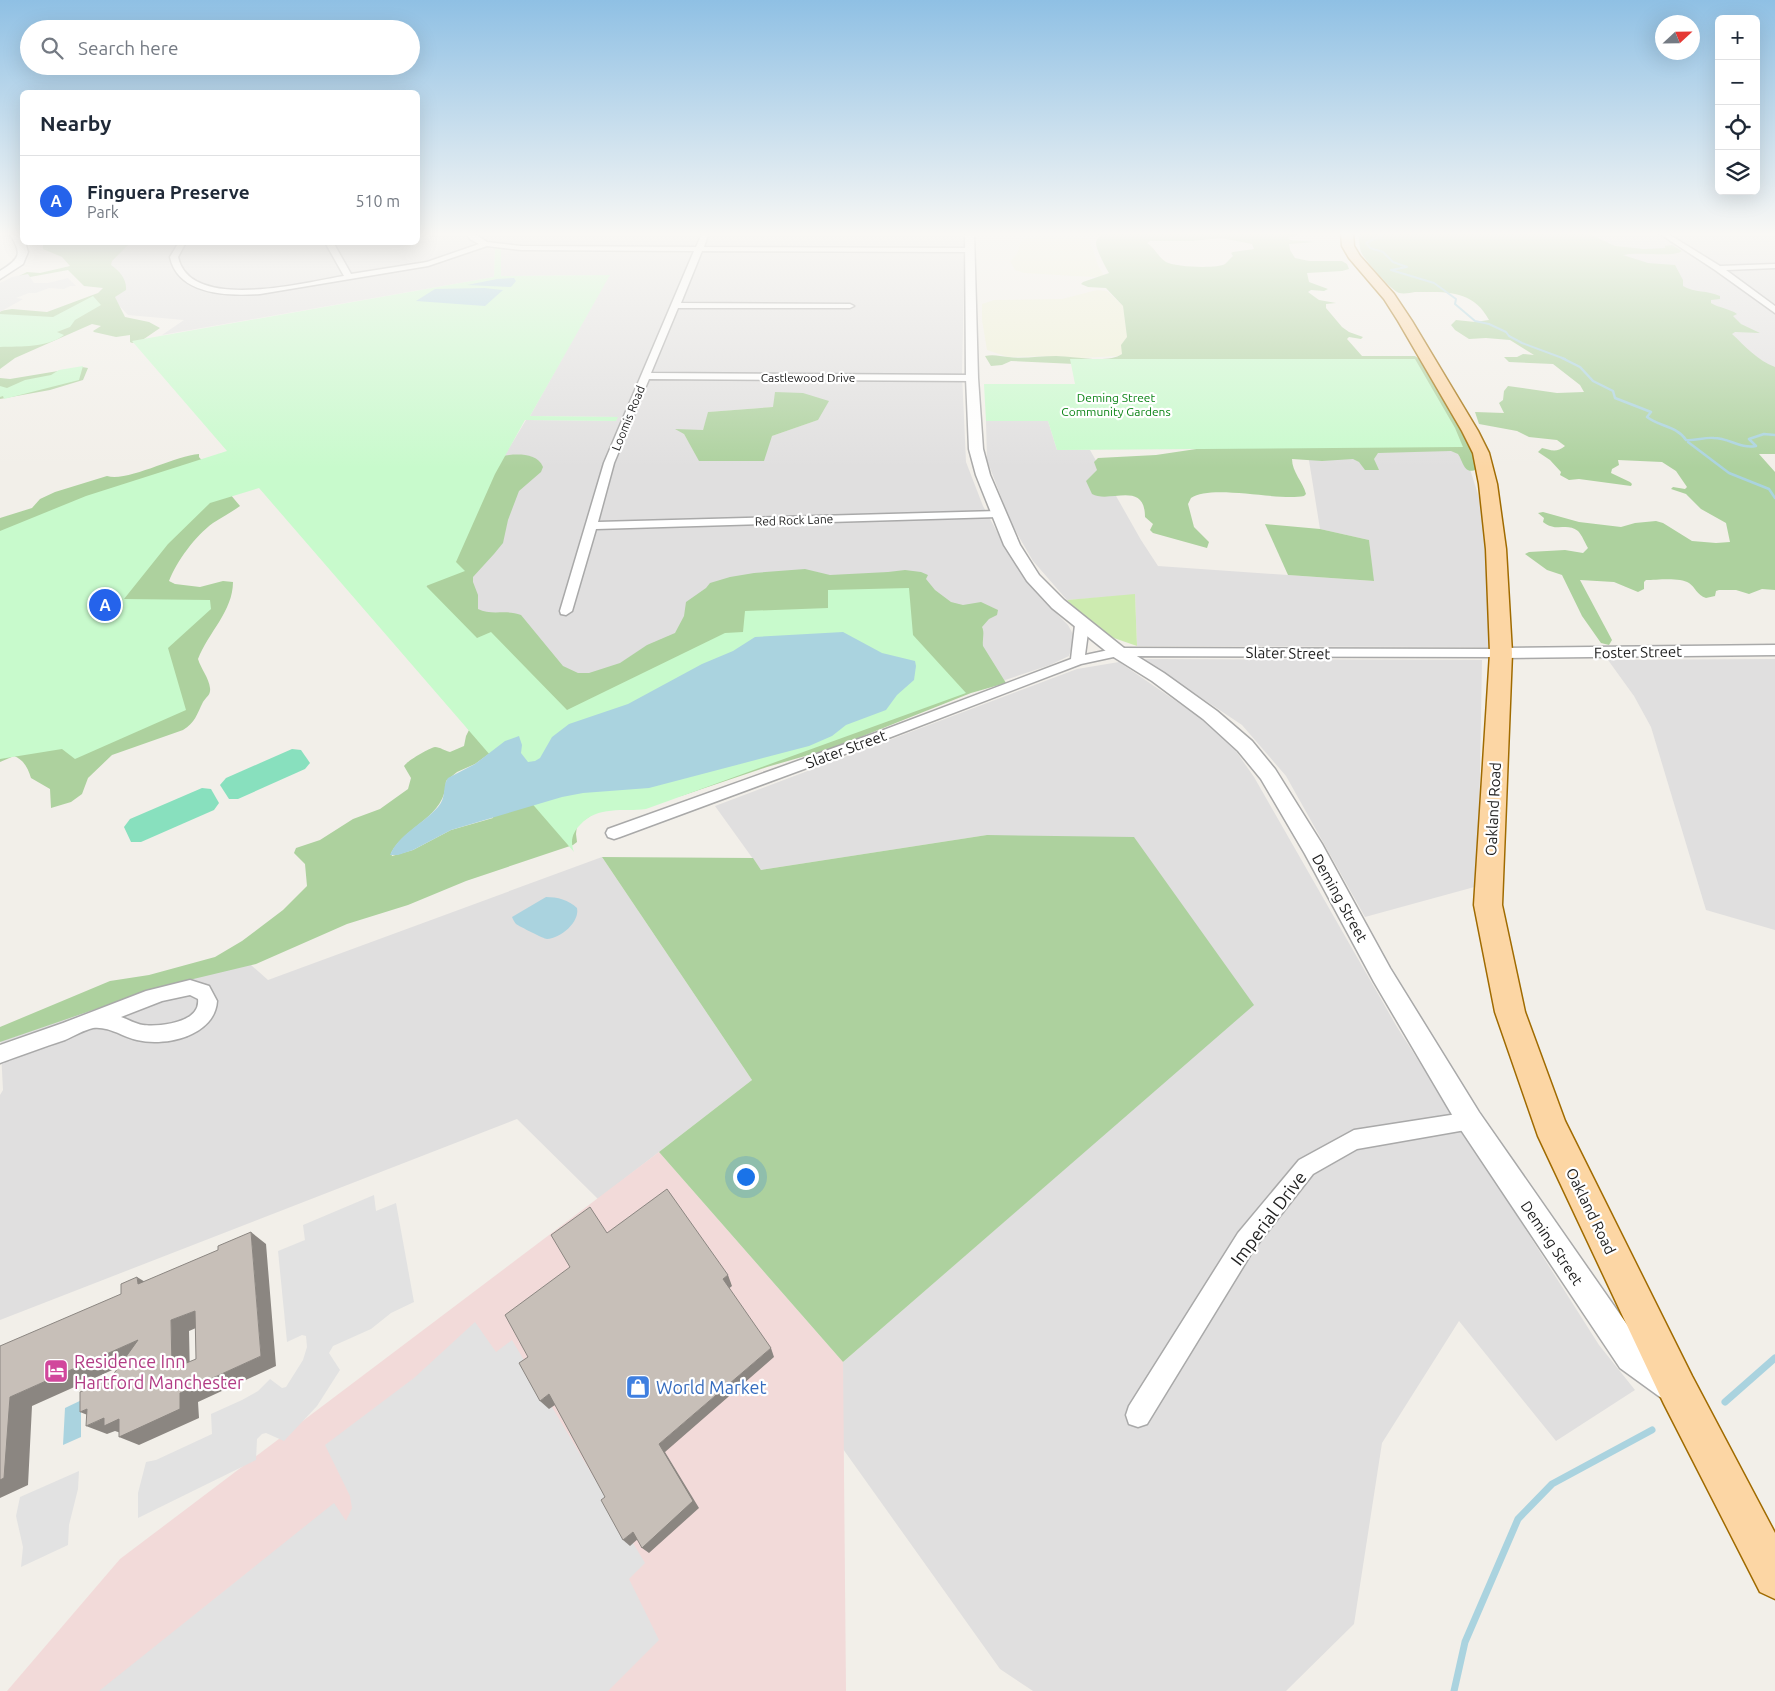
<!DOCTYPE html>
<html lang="en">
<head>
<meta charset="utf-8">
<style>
	:root { --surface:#fff; --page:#f6f6f7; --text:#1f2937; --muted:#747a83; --line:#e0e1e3; --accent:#2563eb }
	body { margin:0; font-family:Ubuntu,sans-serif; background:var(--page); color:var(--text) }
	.controls { position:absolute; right:15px; top:15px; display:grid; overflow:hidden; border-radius:8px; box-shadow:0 5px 20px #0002 }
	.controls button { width:45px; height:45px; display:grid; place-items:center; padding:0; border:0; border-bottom:1px solid var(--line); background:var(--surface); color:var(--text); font:25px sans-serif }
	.compass { position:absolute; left:1655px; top:15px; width:45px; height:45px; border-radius:50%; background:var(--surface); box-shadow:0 5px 20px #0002; rotate:68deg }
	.you { position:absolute; left:745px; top:1176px; width:18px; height:18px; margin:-12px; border:4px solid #fff; border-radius:50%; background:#1a73e8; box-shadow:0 0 0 8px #1a73e833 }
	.badge { display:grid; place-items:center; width:32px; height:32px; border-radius:50%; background:var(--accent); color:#fff; font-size:16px; font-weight:700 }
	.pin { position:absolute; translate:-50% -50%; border:2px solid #fff; box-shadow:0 1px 5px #0006 }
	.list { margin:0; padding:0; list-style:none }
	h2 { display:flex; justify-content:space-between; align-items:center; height:65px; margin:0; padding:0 20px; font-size:21px }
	h2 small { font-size:16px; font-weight:400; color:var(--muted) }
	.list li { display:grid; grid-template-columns:32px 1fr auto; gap:15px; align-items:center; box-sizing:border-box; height:90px; padding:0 20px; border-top:1px solid var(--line) }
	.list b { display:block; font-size:19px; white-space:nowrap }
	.list p { margin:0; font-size:16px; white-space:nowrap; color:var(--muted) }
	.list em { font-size:16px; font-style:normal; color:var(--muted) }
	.icon { flex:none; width:28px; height:28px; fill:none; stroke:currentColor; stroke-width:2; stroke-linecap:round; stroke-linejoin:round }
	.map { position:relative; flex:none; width:1775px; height:1691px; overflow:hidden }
	.search { position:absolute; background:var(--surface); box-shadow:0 5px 20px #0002; left:20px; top:20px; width:400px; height:55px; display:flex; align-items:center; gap:12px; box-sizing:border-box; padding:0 18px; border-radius:28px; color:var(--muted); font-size:19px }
	.panel { position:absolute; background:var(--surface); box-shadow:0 5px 20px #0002; left:20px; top:90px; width:400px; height:155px; border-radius:8px }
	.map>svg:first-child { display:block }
	.residential { fill:#e0dfdf; fill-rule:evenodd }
	.commercial { fill:#f2dad9 }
	.farmland { fill:#eef0d5 }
	.grass { fill:#cdebb0 }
	.forest { fill:#add19e; fill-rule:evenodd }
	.park { fill:#c8facc }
	.pitch { fill:#88e0be }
	.parking { fill:#e2e2e2 }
	.water { fill:#aad3df }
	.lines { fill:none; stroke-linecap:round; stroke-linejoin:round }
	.stream-far2 { stroke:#aad3df; stroke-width:2 }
	.stream-far1 { stroke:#aad3df; stroke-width:2.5 }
	.stream { stroke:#aad3df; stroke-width:7 }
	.minor-casing { stroke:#a9a9a9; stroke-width:3 }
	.tertiary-casing { stroke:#a9a9a9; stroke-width:3 }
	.primary-casing { stroke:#a06b00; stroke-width:3 }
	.minor { fill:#fff; fill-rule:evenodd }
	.tertiary { fill:#fff; fill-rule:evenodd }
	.primary { fill:#fcd6a4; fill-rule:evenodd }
	.shaded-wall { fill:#8b8681 }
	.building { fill:#c7bfb8; stroke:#8b8681; fill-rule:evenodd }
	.labels { text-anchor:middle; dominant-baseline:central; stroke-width:4.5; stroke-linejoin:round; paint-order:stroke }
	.far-street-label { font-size:12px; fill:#222; stroke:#fff }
	.far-park-label { font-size:12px; fill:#0c8416; stroke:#fff }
	.street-label { font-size:15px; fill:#222; stroke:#fff }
	.near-street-label { font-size:18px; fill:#222; stroke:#fff }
	.near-hotel-label { font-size:18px; fill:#b23c85; stroke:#fff; text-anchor:start }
	.near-shop-label { font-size:18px; fill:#366cbe; stroke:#fff; text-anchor:start }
</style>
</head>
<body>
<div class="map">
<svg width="1775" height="1691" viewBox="0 0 1775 1691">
	<rect width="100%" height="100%" fill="#f2efe9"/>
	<!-- residential -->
	<g class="residential">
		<path d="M418,232H965L962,374L966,462L983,506L1007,550L1038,595L1068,625L1075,638L1069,656L1050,665L966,693L572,708L426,586L526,420L616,421L617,417L530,416L609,275L501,276V249L495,248L494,277L162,335L184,320L128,315L111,297L97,264L126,243L418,242ZM773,407L818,420L772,436L691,446L684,434L703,430L709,412Z"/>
		<polygon points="1529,232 1775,232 1775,379"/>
		<polygon points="986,421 1048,421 1057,450 1090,450 1141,540 1158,566 1373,581 1369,540 1320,529 1307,448 1463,447 1487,523 1490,647 1137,646 1135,595 1067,600 1033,561 1011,523 987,460"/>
		<polygon points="1143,659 1482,660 1478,886 1365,917 1286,776 1242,725"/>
		<polygon points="1775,659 1775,930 1706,910 1651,727 1634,696 1608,660"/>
		<polygon points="1119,662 1224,734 1254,777 1397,1027 1599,1345 1635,1390 1556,1441 1459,1321 1382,1443 1354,1624 1286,1691 1033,1691 1000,1669 843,1449 843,1362 1253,1005 987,835 761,870 715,806 1077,669"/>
		<polygon points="602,857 752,1080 659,1152 598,1199 517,1119 0,1320 0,1095 3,1090 0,1032 242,957 268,980"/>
	</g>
	<!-- commercial -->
	<polygon class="commercial" points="659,1152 843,1362 846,1691 7,1691 120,1559"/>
	<!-- farmland -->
	<g class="farmland">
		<polygon points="1041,236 1076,237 1090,240 1098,265 1104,276 1093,277 1024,273 1015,270 1010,261 1017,254 1021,241 1025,238"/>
		<polygon points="1097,290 1107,291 1123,306 1127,337 1122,344 1122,354 1118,356 1079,358 1057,356 1008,357 987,350 982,320 982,304 994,300 1062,299"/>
	</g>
	<!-- grass -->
	<polygon class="grass" points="1135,594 1137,646 1108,636 1088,621 1067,600"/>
	<!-- forest -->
	<g class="forest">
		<path d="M1048,232H1300L1298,235L1288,238L1290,240L1315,242L1289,244L1290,250L1295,258L1309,261H1342L1347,264L1349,269L1342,271L1307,273L1309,282L1328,289L1324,291L1311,290L1308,292L1319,300L1336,303L1326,304V308L1342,327L1349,332L1363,337L1361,339L1349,337L1347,339L1362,356H1415L1421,360L1476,451L1477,469C1464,476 1463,461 1458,454L1451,451L1378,453L1374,459L1379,470H1365L1359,462L1353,459L1322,461L1292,459C1292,472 1303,482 1306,494L1304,496C1276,501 1212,484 1191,498L1188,504L1194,527L1209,542L1207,548L1153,533L1150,530L1153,524L1145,517C1145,480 1109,504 1092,494L1086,481L1097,470L1094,462L1098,458L1156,455L1203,448L1075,364L1011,361L1002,365L991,366L985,356C993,354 1000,356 1008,357C1023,359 1040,356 1056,356C1073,356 1108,364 1122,354L1121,345L1127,337L1123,306L1106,288L1088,287L1081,284L1083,282L1109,273C1106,268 1095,248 1096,242C1096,241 1100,235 1100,235ZM1221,238L1252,244L1254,249L1233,252L1231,253L1233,256C1230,259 1228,261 1225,264C1217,269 1174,267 1166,262C1158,257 1155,248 1147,243L1150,241H1192Z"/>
		<path d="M1361,232H1585L1615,246L1644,249L1665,248V246L1672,245L1682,251C1671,258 1639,251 1623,255L1648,263L1675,265L1683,280V286C1695,293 1707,290 1720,296V299L1711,300V303C1719,308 1731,309 1737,314L1733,316L1741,324L1760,333L1735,332L1732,334C1745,346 1758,361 1775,367V454H1759L1775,472V590L1762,589L1749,594L1736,590H1719L1716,591L1715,596L1706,598C1697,595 1695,587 1689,583C1680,577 1657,580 1646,580L1644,582V589L1638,592L1614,582L1580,580L1612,640L1609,645L1601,643L1582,616L1562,575L1547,570L1525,554L1529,552L1565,550L1583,553L1588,548C1585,543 1582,535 1578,531C1566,522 1557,533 1543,522L1544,518L1538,513L1543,512L1579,522L1621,527L1635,523L1656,521L1663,523L1692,541L1716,543L1730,542L1726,523L1701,509L1686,494L1671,489L1673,487L1685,489L1687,487L1676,471L1662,462L1618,460L1619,465L1612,469L1611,473L1630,482L1632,484L1631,486L1579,479L1569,480L1560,475L1561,472L1550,460L1538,452L1542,448C1550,450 1557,453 1565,446L1557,440L1529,437L1517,431L1479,424L1475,412L1504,413L1499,403L1503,400L1504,391L1508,386L1557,393L1584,392L1580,385L1553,364L1509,362L1504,357H1517L1523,354L1534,355L1510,340L1486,338L1469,339L1455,330L1451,325L1456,320L1475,322L1489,320C1473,289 1444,292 1415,292C1410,293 1404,294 1399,293C1392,291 1366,261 1362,254C1359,248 1358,237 1361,232Z"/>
		<path d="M43,243H130L112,261L111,265C120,271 127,280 126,290L115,297L125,317L149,322L160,328L141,341L132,343L130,342V335L116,337L94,332L93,331L101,326L92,324L15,358L0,369V311L12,309L47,312L98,293L103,288L84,286L68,270L19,279V276L27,272L40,273L70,266L62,257L43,249Z"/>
		<polygon points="82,367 88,368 83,380 50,390 0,399 0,378 10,379"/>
		<polygon points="775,392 803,393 829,401 818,420 772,436 764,461 699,461 684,434 675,429 703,430 708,412 773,407"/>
		<path d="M199,454V457L240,506C232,512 222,517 213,523C195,536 177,561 169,581L175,584L200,587L223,581L233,582C233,611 208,633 198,659C201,669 209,678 210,688C211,695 206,697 203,702C197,714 195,723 183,730L112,755L88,778L82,794L71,802L51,808L50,789L31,778C28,768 24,760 14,756L0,762V518L32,508L40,499L55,492L107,476C128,482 174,456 199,454Z"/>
		<path d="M509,455C521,454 538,454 543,467L541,472L519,491L508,520L503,543L494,554L473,577V582L478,595V609C491,616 507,609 521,615L563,666L578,673H589L620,663L647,645L675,633L684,616L686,602L706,588L710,583L730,577L754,573L805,569L830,575L888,572L905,570L921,572L928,575L926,579L935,590L951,602L963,605L981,602L998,610L997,615L989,619L982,627C985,633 982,639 983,646L1006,683L971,693L833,748L767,767L681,796L605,806L577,825L576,834L577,842L573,845L466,881L408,905L347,924L256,964L160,987L0,1042V1027L110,981L149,975L215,957L242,941L283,910L307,886L305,864L294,853L296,848L320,840L353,819L380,809L408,789L411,778L404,766C407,761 429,748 435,747C440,747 445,751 450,752L464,746L466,736L469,730L400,640L490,458ZM497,748L493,818L451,830L413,850L392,856L391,853C406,825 446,817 446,781L457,772L475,764Z"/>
		<polygon points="1265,524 1320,529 1369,540 1374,581 1288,575"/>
		<polygon points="987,835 1134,837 1254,1005 843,1362 659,1152 752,1080 602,857 753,858 761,870"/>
	</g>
	<!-- park -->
	<g class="park">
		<path d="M495,248L501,249V276L610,275L530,416L618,417L616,421L525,420L495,474L456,562L465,571L426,586L477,638L491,632L567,710L725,633L743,632L745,611L828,608V590L909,588L913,635L966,693L646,809C623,812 598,805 580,825C576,829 572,835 572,842C572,846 573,850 574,852L259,488L210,503L168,544L124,599L210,600L211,609L168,648L186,710L75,759L62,749L0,759V531L86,496L227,451L132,341L494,277Z"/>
		<path d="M93,296L101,305L75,320L70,327L57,332L64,335C47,348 21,346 0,347V314L53,317Z"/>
		<polygon points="1070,359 1415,359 1455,428 1463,447 1057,450 1048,421 986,421 984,384 1075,384"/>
		<polygon points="83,366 79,380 4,399 3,396 0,397 0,386 7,388 25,380 51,375 59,370"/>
	</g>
	<!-- pitch -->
	<g class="pitch">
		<polygon points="292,749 301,750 310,763 305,769 238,799 229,799 220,785 226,778"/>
		<polygon points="202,788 211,789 219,803 214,810 141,842 131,842 124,827 130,819"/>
	</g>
	<!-- parking -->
	<g class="parking">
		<polygon points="28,274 34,283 48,283 68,278 76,286 70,286 64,289 49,288 36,293 29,293 16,298 23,299 0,312 0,283 12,277"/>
		<polygon points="374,1195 376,1211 396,1203 414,1302 391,1313 371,1329 333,1346 329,1353 340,1370 317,1406 284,1441 266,1433 262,1434 257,1439 256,1460 138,1518 138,1493 146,1462 156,1460 212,1434 211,1414 242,1400 258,1391 270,1379 282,1388 286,1387 303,1360 307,1347 306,1336 302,1335 287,1342 278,1251 305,1240 303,1225"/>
		<polygon points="475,1322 496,1352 512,1340 645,1563 629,1579 659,1640 608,1691 99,1691 334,1503 346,1521 352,1508 350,1496 325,1445 414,1378"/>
		<polygon points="79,1471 78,1489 69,1525 68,1545 21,1567 23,1547 16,1516 20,1497"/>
	</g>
	<!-- water -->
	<g class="water">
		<polygon points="514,278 516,281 511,287 467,285 497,279"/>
		<polygon points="484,288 503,290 485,306 416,301 435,289"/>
		<path d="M843,632L882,653L915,661L916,666L914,680L897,695L886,710L846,725L832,736L809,746L649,788L583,793L562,797L451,830L413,850L398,855H390C399,834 423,824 438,807C447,797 442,786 448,778L475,764L505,741L519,736L522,745L521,753L528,762L535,761L540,758L552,737L569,724L628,704L702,664L733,651L755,637Z"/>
		<path d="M546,897C557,897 569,900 577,908C580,922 561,938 547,939C544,939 519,926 516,924C514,922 513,919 512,917Z"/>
		<polygon points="88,1397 81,1408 81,1437 63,1445 65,1408"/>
	</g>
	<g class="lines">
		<!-- stream-far2 -->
		<polyline class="stream-far2" points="1385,232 1387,232 1366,243 1370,248 1383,252 1393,262 1407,267 1391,270 1434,283 1456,299 1455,304 1475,321 1489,324 1506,332 1509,336 1522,343 1565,359"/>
		<!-- stream-far1 -->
		<g class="stream-far1">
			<path d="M1562,358L1580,367L1593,381L1613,391L1615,398L1651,412L1647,417C1660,427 1677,426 1686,440C1696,441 1704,437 1714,438C1729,438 1740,449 1756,446L1749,439L1764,434L1775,435"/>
			<polyline points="1688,442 1729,473 1769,489 1775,498"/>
		</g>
		<!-- stream -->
		<g class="stream">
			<polyline points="1725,1402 1775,1358"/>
			<polyline points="1454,1691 1465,1642 1518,1519 1552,1484 1652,1430"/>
		</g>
		<defs>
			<g id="minor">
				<path d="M465,232H472L487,242L521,246L696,247L703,232H709L704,247L972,248L973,250L969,252L702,251L681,303L850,304L854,306L850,308H678L651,373L972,375L977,378L972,381L649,379L614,463L598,522L998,511L1004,514L998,517L596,529L572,611L566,615L561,614L560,611L604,463L694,251L521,250L487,246L428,266L260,294C230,296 178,296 170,257L179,242H186L178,257C190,313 306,282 344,276L326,244L327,242H333L351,274L427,262L479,244L470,239Z"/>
				<polygon points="1657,232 1665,232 1720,266 1775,264 1775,268 1726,270 1775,306 1775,313 1715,270"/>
				<polygon points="1082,621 1089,625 1085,655 1118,648 1501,649 1508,653 1501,657 1118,656 1081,664 891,737 620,837 614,839 608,837 606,833 608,829 881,731 1071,659 1075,625"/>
				<path d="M190,980L209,986L217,1001C215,1036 165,1047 137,1040C123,1037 109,1026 93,1028C84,1030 74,1036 65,1040C43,1047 22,1055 0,1063V1045L63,1023L146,991ZM190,995L198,999C201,1023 159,1027 143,1025C135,1024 128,1019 121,1017L162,1001Z"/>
				<polygon points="1470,1112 1477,1114 1480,1121 1477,1128 1357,1149 1313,1174 1254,1249 1147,1424 1138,1427 1129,1424 1126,1415 1129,1406 1238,1233 1299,1160 1354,1130"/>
			</g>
			<g id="tertiary">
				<path d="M9,232H18L22,238V242H25L28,252L23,264L0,279V271C23,257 21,253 9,232Z"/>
				<polygon points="965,232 974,232 978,378 983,449 990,475 1020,545 1039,575 1064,600 1124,648 1164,673 1217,711 1252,741 1275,769 1322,844 1390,968 1479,1112 1642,1346 1682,1375 1687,1386 1682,1397 1671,1402 1660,1397 1620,1368 1461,1130 1374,982 1305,854 1261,779 1238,751 1203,719 1152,681 1112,656 1052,608 1027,581 1004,545 976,475 969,449 966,378"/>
				<polygon points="1775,645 1775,655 1501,658 1495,657 1492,653 1495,649 1501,648"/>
			</g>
			<polygon id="primary" points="1341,232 1353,232 1354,246 1360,256 1394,294 1412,321 1478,431 1489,453 1497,484 1506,549 1512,653 1502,905 1525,1012 1565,1121 1692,1376 1775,1533 1775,1599 1760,1592 1664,1404 1538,1136 1495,1012 1474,905 1490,653 1486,549 1479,484 1473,453 1462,431 1398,321 1384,299 1349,258 1342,246"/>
		</defs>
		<!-- minor casing -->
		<use href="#minor" class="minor-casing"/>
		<!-- tertiary casing -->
		<use href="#tertiary" class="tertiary-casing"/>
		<!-- primary casing -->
		<use href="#primary" class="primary-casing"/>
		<!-- minor -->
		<use href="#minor" class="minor"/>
		<!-- tertiary -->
		<use href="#tertiary" class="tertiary"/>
		<!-- primary -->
		<use href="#primary" class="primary"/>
	</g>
	<!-- shaded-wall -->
	<g class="shaded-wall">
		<polygon points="251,1232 266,1244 276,1366 198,1402 199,1418 139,1445 119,1437 180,1393 261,1356"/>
		<polygon points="728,1275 732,1286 727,1290 723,1279"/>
		<polygon points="137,1277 155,1288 138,1284"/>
		<polygon points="195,1311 212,1321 189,1331 190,1378 172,1369 171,1320"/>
		<polygon points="138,1340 157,1350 32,1406 28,1485 0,1498 0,1480 10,1397"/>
		<polygon points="771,1348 774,1357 665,1452 699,1508 649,1553 642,1548 659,1444"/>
		<polygon points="549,1394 558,1403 549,1409 540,1401"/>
		<polygon points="87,1409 119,1419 124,1434 115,1431 107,1434 86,1426 100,1420 80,1412"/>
		<polygon points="633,1532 640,1537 630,1546 623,1540"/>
	</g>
	<!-- building -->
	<g class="building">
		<polygon points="667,1189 728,1275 723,1279 771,1348 659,1444 693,1501 642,1548 633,1532 623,1540 601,1500 605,1497 549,1394 540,1401 519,1363 528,1357 505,1315 570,1267 551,1235 590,1207 607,1233"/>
		<path d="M251,1232L261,1356L180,1393V1409L119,1437V1419L104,1426V1418L86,1426L87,1409L80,1412V1392L110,1379L138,1340L10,1397L4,1478L0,1480V1346L121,1294V1284L137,1277L138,1284L218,1250V1246ZM195,1311L196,1359L172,1369L171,1320Z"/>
	</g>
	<!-- sky -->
	<linearGradient id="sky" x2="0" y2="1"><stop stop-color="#8fc0e4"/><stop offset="0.5" stop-color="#f9f8f5"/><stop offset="1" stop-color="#f9f8f5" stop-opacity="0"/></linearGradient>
	<rect width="1775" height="468" fill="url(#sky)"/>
	<!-- icons -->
	<defs>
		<symbol id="hotel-square" viewBox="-11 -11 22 22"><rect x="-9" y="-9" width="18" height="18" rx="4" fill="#d1479c" stroke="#fff"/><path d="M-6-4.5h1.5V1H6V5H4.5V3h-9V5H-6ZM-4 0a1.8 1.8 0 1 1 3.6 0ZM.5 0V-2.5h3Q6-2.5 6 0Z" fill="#fff"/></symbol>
		<symbol id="shop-square" viewBox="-11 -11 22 22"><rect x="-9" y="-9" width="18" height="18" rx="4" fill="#3f7fe0" stroke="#fff"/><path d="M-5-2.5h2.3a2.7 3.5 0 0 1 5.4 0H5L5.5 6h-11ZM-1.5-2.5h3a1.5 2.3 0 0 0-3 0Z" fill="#fff"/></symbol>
	</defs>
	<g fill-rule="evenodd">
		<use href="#hotel-square" x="42" y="1357" width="28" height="28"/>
		<use href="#shop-square" x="624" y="1373" width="28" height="28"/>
	</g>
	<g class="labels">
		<!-- far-street labels -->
		<g class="far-street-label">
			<text x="808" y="377">Castlewood Drive</text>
			<text transform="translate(628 418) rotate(-68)">Loomis Road</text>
			<text transform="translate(794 520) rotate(-2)">Red Rock Lane</text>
		</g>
		<!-- far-park labels -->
		<g class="far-park-label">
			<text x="1116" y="397">Deming Street<tspan x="1116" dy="14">Community Gardens</tspan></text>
		</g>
		<!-- street labels -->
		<g class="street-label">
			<text transform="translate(1638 652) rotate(-1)">Foster Street</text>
			<text transform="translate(1288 653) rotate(1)">Slater Street</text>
			<text transform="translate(846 749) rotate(-20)">Slater Street</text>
			<text transform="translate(1493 809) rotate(-87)">Oakland Road</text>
			<text transform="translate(1340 898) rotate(61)">Deming Street</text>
			<text transform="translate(1591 1211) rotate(64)">Oakland Road</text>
			<text transform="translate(1552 1243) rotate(56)">Deming Street</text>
		</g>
		<!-- near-street labels -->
		<g class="near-street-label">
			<text transform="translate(1268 1218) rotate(-53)">Imperial Drive</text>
		</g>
		<!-- near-hotel labels -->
		<g class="near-hotel-label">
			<text x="74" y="1361">Residence Inn<tspan x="74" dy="21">Hartford Manchester</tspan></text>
		</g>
		<!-- near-shop labels -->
		<g class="near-shop-label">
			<text x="656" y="1387">World Market</text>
		</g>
	</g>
</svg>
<div class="controls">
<button>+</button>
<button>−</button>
<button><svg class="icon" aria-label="locate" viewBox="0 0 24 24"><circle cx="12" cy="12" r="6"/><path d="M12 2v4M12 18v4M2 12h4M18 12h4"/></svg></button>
<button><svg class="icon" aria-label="layers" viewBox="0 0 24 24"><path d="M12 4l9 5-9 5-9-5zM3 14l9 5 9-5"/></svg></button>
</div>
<svg class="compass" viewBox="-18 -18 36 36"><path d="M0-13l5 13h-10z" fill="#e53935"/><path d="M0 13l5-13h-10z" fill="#747a83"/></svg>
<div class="you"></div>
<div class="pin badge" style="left:105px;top:605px">A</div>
<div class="search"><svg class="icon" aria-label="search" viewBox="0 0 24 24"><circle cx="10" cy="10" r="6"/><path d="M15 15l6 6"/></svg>Search here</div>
<section class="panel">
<h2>Nearby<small></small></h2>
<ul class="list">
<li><span class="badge">A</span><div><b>Finguera Preserve</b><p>Park</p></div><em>510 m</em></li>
</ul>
</section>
</div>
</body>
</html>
